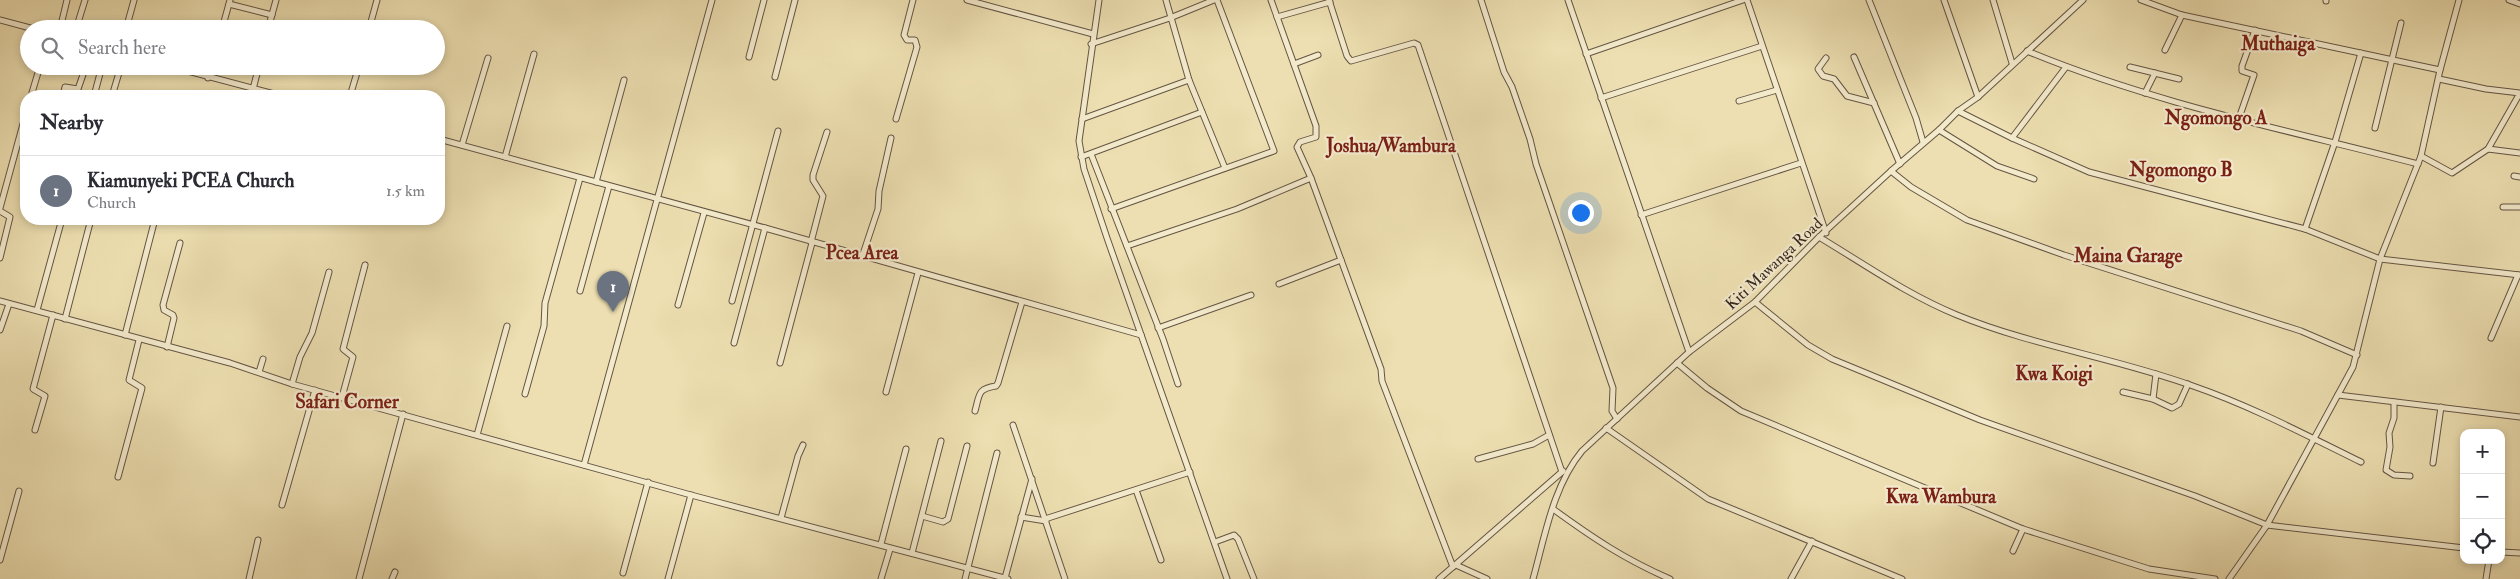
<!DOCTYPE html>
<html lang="en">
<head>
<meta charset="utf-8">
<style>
	:root { --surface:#fff; --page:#f2f2f3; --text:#2b2b33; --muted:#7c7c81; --line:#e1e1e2; --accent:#8f2418 }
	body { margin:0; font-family:"IM FELL Double Pica",serif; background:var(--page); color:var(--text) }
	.controls { position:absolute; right:15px; bottom:15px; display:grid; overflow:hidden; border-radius:10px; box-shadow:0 2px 8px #0003 }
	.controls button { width:45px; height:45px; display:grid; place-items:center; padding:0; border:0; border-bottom:1px solid var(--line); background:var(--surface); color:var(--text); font:25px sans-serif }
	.you { position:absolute; left:1580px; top:212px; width:18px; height:18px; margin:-12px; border:4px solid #fff; border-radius:50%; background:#1a73e8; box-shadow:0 0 0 8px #1a73e833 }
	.badge { display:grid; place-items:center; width:32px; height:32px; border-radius:50%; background:var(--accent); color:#fff; font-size:16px; font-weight:700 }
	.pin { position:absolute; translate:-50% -41px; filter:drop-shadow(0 1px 2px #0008) }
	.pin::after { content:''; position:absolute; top:26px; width:18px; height:15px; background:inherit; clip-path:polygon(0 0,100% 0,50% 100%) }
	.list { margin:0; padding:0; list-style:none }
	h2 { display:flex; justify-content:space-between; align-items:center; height:65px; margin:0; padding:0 20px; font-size:21px }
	h2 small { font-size:16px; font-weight:400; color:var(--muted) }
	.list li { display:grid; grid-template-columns:32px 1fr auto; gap:15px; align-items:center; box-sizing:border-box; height:70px; padding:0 20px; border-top:1px solid var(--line) }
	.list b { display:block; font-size:19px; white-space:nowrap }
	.list p { margin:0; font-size:16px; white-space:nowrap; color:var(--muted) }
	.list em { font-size:16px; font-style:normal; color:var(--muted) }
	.icon { flex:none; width:28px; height:28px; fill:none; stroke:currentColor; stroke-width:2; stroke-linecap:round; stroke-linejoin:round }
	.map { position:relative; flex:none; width:2520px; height:579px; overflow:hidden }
	.search { position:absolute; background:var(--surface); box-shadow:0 2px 8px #0003; left:20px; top:20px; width:425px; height:55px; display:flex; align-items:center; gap:12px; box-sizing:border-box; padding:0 18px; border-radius:28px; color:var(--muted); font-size:19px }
	.panel { position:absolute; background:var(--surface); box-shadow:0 2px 8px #0003; left:20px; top:90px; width:425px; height:135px; border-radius:20px }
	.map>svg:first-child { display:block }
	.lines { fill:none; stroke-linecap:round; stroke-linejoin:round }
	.minor-casing { stroke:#645544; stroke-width:7 }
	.minor { stroke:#f3eacc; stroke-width:5 }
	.labels { text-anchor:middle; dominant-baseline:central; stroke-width:4.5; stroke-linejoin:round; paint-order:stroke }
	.street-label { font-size:16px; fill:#362720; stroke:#f3eacc }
	.quarter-label { font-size:19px; font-weight:bold; fill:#7a1f14; stroke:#f3eacc }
</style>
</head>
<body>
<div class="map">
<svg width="2520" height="579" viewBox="0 0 2520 579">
	<rect width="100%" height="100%" fill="#eddfb1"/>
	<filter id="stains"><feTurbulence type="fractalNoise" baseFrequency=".004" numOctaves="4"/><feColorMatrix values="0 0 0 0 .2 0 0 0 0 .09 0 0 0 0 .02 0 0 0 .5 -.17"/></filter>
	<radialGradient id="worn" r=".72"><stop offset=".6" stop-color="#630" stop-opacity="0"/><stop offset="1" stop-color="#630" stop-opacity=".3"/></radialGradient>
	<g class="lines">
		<defs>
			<g id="minor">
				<polyline points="967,0 1093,34"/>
				<polyline points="1099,0 1079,141 1084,169 1107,238 1227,579"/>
				<polyline points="1166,0 1189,80 1225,168"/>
				<polyline points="1271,0 1316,126 1316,137 1300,142 1297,147 1311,178 1381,369 1382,381 1453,567"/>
				<polyline points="1329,0 1347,56 1351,61 1414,43 1418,45 1562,472"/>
				<polyline points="1481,0 1504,72 1512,87 1530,139 1536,164 1613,388 1612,411 1617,419"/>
				<polyline points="1568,0 1689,352"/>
				<polyline points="1747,0 1826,233"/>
				<polyline points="1869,0 1916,118 1923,142"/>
				<polyline points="1944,0 1978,97"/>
				<polyline points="1993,0 2012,63"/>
				<polyline points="2141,0 2182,15 2440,70"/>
				<polyline points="2509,0 2520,4"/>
				<polyline points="2326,1 2326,0"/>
				<polyline points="229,4 272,15"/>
				<polyline points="1277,17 1330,2"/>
				<polyline points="0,20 34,29"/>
				<polyline points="60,29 67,0"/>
				<polyline points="76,29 85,0"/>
				<polyline points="126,29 134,0"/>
				<polyline points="222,29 230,0"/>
				<polyline points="268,29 276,0"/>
				<polyline points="369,29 377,0"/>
				<polyline points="1091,44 1170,18 1214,0"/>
				<polyline points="2165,50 2182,15"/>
				<path d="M2027,51C2152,103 2287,130 2418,164"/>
				<polyline points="1586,54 1743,0"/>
				<polyline points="749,57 764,0"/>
				<polyline points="1854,57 1900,164"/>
				<polyline points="1826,58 1818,69 1823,76 1834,79 1847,96 1874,103"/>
				<polyline points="1294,64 1318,55"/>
				<polyline points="169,66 282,96"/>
				<polyline points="2130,67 2179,79"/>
				<polyline points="775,77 795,0"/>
				<polyline points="208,78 212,66"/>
				<polyline points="2439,79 2486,89 2520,93 2488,149"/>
				<polyline points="253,89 259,66"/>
				<polyline points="2145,93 2155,73"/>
				<polyline points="31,96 40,66"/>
				<polyline points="63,96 65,87 78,89 86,66"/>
				<polyline points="94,96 102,66"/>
				<polyline points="112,96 121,66"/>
				<polyline points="350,96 359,66"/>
				<polyline points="1601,98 1762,46"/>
				<polyline points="1739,101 1777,90"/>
				<polyline points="1958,111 2012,138 2089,172 2305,229 2335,142 2361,53"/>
				<polyline points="2239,118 2254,75 2242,71 2242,66 2255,30"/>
				<polyline points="896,119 917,47 915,40 907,40 904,35 913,0"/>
				<polyline points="1082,119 1189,80"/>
				<polyline points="2375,128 2401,23"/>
				<polyline points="1939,130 1997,166 2034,179"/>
				<polyline points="2012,138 2066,67"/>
				<polyline points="439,139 765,228 1141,335"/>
				<polyline points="462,145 488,58"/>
				<polyline points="1091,154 1163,339 1178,384"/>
				<polyline points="2421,156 2452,173 2488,149 2520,153"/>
				<polyline points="505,157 534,54"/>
				<polyline points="1081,157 1202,112"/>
				<polyline points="1891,171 1911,187 1967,220 2064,255 2301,331 2357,355"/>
				<polyline points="2514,176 2520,177"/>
				<polyline points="596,182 624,80"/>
				<polyline points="2503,207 2520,207"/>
				<polyline points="0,208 26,113"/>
				<polyline points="1111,209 1274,151 1217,0"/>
				<polyline points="0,211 10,217 0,258"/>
				<polyline points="1641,215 1801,163"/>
				<polyline points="2305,229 2380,259 2520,275"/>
				<path d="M1819,237C1864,264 1908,295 1957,315C2033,346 2116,358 2193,386C2251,406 2306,435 2361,462"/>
				<polyline points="811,242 823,196 813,180 813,175 827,132"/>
				<polyline points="1127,246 1237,209 1311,178"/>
				<polyline points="862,257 878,209 879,191 891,138"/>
				<polyline points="1279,284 1341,260"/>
				<polyline points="580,291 609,186"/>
				<polyline points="0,301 230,363 292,384 691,495 1008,579"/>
				<polyline points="732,301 778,131"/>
				<polyline points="1755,302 1808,345 1832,359 1980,420 2195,496 2267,525 2464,548"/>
				<polyline points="678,305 704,213"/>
				<polyline points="37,310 62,219"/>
				<polyline points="65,319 91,219"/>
				<polyline points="1158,328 1251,295"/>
				<polyline points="0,330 9,304"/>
				<polyline points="125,335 155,219"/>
				<polyline points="2491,338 2518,275"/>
				<polyline points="734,343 765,228"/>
				<polyline points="167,347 174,318 173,315 164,310 163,305 180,243"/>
				<polyline points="780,363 812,243"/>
				<polyline points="1677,363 1707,388 1741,411 2023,529"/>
				<polyline points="259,372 263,359"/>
				<polyline points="292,384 300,357 312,333 329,272"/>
				<polyline points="886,392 918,273"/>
				<polyline points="2123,392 2153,399 2172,408 2179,404 2188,384"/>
				<polyline points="525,394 544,326 545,303 580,178"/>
				<polyline points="2338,395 2520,417"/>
				<polyline points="342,397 353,357 343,349 365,265"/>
				<polyline points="2153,399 2156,374"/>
				<polyline points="2394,402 2394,418 2389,433 2390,447 2386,470 2394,475 2410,476"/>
				<path d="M975,411C980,394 977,389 996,386L998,383L1022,302"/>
				<polyline points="1013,425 1065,579"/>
				<polyline points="1606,428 1708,499 1902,579"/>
				<polyline points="35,430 45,396 33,389 53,315"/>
				<polyline points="477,435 507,326"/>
				<polyline points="1478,459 1533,444 1549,435"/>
				<polyline points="2433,463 2441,407"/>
				<polyline points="584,465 712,0"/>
				<polyline points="118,477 142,388 129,380 139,340"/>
				<polyline points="1136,490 1161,560"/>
				<polyline points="282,505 315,390"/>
				<path d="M1553,509C1593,538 1624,559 1670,579"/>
				<polyline points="922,516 943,522 948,519 967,446"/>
				<polyline points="1021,517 1046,521"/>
				<polyline points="781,518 798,456 803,445"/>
				<polyline points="1045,519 1190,472"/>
				<polyline points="1215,542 1234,535 1238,539 1254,579"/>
				<polyline points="881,544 906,449"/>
				<polyline points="2013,551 2023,529 2149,569 2215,579"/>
				<polyline points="2501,552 2520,553"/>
				<polyline points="912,553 941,441"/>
				<polyline points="0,560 19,491"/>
				<polyline points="1456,565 1487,579"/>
				<polyline points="623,573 648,482"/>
				<polyline points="1005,578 1032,479"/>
				<polyline points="249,579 258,540"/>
				<polyline points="359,579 403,414"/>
				<polyline points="392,579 395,572"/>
				<polyline points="668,579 691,495"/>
				<polyline points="881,579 890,549"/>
				<polyline points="965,579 997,453"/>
				<polyline points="1439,579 1563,471"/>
				<path d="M1533,579C1545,536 1553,486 1582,451L1689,352L1755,302L1819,237L1891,171L1939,130L1958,111L1978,97L2083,0"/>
				<polyline points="1791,579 1812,541"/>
				<polyline points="2229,579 2267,525 2353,367 2380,259 2421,156 2440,70 2459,0"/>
				<polyline points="2486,579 2489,560"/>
			</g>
		</defs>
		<!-- minor casing -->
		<use href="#minor" class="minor-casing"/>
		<!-- minor -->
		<use href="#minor" class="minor"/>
	</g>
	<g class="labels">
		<!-- street labels -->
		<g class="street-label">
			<text transform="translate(1774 264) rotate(-43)">Kiti Mawanga Road</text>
		</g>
		<!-- quarter labels -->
		<g class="quarter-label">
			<text x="2278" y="44">Muthaiga</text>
			<text x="2216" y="118">Ngomongo A</text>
			<text x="1391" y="146">Joshua/Wambura</text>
			<text x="2181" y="170">Ngomongo B</text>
			<text x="862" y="253">Pcea Area</text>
			<text x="2128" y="256">Maina Garage</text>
			<text x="2054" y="374">Kwa Koigi</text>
			<text x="347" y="402">Safari Corner</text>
			<text x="1941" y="497">Kwa Wambura</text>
		</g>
	</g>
	<rect width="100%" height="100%" filter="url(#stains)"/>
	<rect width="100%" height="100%" fill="url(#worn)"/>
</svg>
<div class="controls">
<button>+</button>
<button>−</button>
<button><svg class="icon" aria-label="locate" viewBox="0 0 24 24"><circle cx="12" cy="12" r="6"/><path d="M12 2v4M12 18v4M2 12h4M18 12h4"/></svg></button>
</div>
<div class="you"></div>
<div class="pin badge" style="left:613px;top:312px;background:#6b7280">1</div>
<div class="search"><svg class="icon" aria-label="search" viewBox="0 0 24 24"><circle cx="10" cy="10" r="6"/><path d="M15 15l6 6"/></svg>Search here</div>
<section class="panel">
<h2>Nearby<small></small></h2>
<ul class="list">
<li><span class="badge" style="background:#6b7280">1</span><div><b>Kiamunyeki PCEA Church</b><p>Church</p></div><em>1.5 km</em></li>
</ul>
</section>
</div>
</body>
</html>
